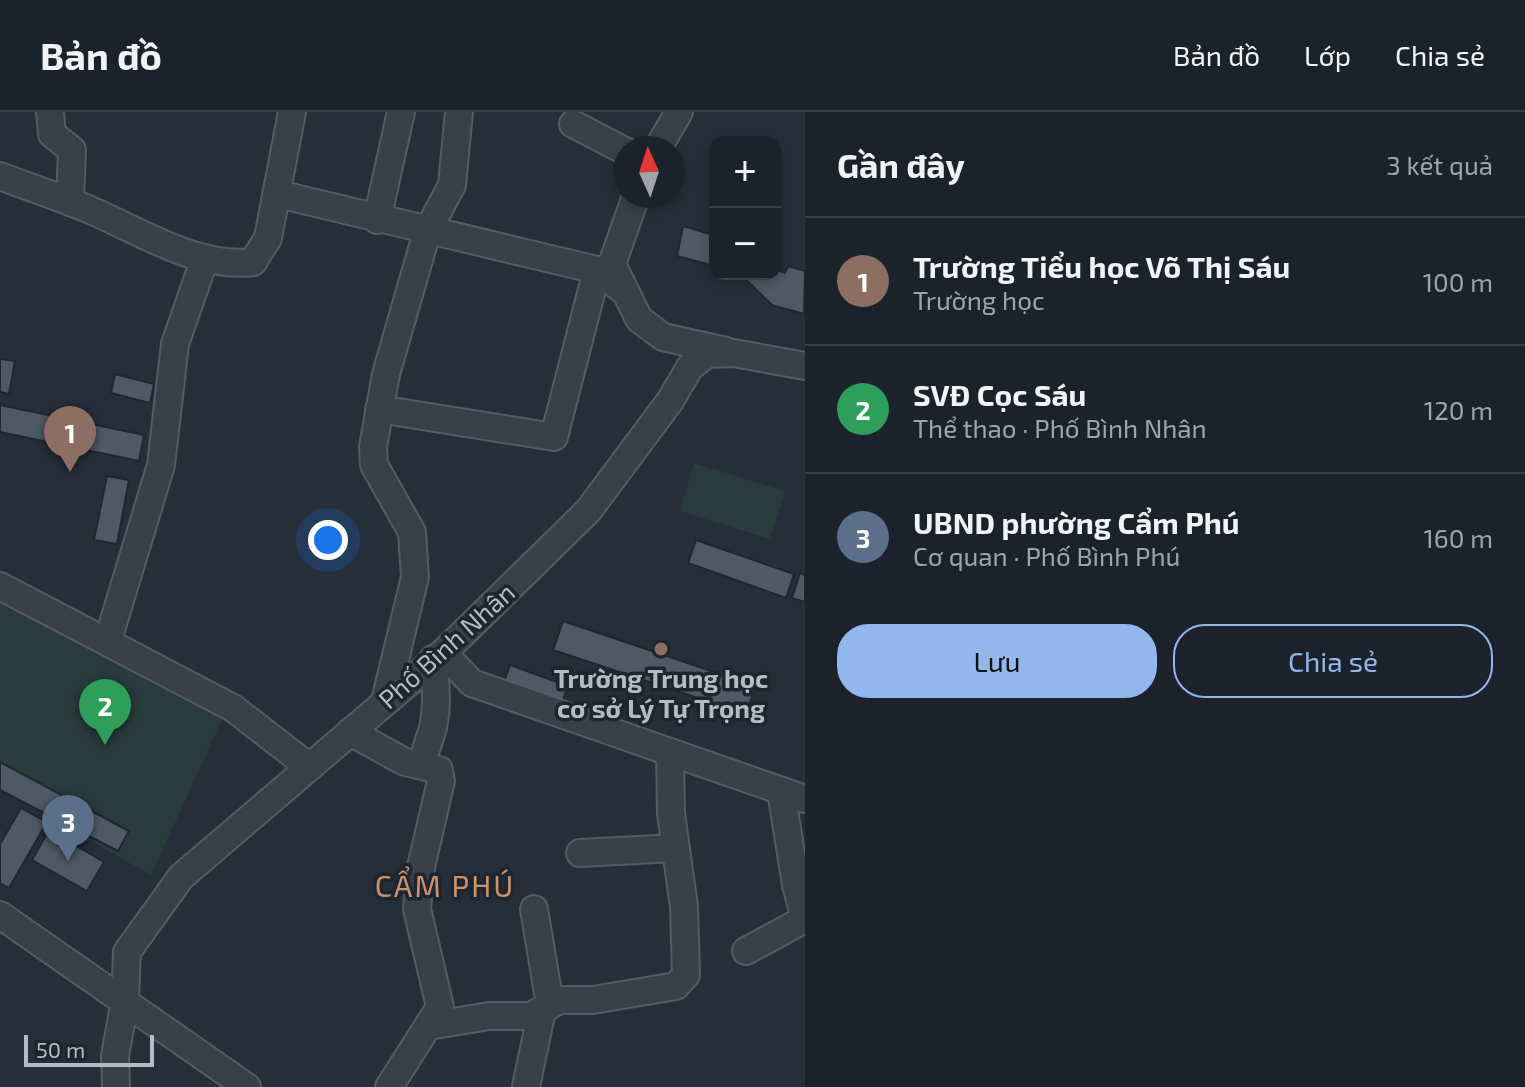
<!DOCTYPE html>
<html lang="vi">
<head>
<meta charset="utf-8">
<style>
	:root { --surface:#1c222c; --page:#252a34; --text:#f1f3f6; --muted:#a0a4a9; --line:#3a3f48; --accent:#93b7ec }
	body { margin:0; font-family:"Exo 2",sans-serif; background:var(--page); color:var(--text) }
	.controls { position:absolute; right:24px; top:24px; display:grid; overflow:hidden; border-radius:16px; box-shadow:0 4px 12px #0003 }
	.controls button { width:72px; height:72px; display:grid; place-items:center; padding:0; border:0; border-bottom:2px solid var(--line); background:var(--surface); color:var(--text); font:40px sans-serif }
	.compass { position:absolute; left:613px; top:24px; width:72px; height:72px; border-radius:50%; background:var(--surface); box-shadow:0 4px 12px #0003; rotate:357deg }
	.scale { position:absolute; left:24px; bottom:20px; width:130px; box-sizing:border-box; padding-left:8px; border:4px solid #b5bbc6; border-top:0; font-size:22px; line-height:28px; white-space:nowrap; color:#b5bbc6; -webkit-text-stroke:6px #1e252f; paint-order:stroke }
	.you { position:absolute; left:328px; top:428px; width:28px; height:28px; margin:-20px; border:6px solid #fff; border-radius:50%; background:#1a73e8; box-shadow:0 0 0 12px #1a73e833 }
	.badge { display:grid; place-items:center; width:52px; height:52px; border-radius:50%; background:var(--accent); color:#fff; font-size:26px; font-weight:700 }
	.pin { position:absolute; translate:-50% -66px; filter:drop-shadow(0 2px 4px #0008) }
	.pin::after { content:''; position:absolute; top:42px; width:28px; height:24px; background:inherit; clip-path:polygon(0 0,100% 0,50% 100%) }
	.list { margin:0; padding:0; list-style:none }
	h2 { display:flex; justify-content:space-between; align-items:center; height:104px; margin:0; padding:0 32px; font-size:34px }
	h2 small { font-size:26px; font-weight:400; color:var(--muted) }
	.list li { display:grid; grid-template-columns:52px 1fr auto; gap:24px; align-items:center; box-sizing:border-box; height:128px; padding:0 32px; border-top:2px solid var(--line) }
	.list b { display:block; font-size:30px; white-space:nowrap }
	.list p { margin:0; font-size:26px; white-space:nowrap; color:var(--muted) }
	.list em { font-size:26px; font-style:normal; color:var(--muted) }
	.actions { display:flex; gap:16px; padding:24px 32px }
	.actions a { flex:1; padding:18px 0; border:2px solid var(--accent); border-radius:32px; text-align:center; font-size:28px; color:var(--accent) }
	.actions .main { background:var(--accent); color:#111 }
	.map { position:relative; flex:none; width:805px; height:975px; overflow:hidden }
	header { display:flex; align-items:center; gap:48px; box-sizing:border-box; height:112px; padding:0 40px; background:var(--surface); border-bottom:2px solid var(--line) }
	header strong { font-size:38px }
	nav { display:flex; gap:44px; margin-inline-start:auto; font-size:28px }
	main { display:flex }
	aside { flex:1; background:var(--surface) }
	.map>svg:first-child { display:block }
	.green { fill:#293b3c }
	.building { fill:#4e5965; stroke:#202731; stroke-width:2 }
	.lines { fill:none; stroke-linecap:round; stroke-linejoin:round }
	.minor-casing { stroke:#545b65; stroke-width:30 }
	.minor { stroke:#39404a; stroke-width:26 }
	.education-dot { fill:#8d6e63; stroke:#1e252f; stroke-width:3 }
	.labels { text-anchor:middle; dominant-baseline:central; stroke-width:7; stroke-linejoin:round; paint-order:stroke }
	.street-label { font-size:26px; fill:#b5bbc6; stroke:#1e252f }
	.poi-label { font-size:26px; font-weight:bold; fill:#b5bbc6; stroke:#1e252f }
	.quarter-label { font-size:30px; letter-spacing:2px; fill:#c8936d; stroke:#1e252f }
</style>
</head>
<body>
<header>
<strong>Bản đồ</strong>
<nav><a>Bản đồ</a><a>Lớp</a><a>Chia sẻ</a></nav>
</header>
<main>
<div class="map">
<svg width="805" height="975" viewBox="0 0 805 975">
	<rect width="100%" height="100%" fill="#262e3a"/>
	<!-- green -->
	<g class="green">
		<polygon points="694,351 785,379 770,427 680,399"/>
		<polygon points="0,466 231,588 151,763 0,678"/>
	</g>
	<!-- building -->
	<g class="building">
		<polygon points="683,114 713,123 715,118 715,154 677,144"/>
		<polygon points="788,154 805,159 804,202 772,193 740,162 775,162 775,157 785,161"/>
		<polygon points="0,247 15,249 9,282 0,280"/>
		<polygon points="115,262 154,272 150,291 111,281"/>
		<polygon points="0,293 144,323 139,349 0,320"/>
		<polygon points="107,364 129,368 117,432 94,428"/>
		<polygon points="696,428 794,462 786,486 688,451"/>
		<polygon points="800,461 805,463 805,490 792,486"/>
		<polygon points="563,509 756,574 746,602 553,538"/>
		<polygon points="510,553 568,574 560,596 502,576"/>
		<polygon points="0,650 129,719 118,739 0,678"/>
		<polygon points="21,696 47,710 9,776 0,771 0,732"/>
		<polygon points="49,718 104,750 87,779 32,748"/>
	</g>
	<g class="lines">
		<defs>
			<g id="minor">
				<polyline points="50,0 52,22 72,38 70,90"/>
				<polyline points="573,12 625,39"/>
				<polyline points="658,36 679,0"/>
				<path d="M0,64C29,75 59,85 88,97C138,118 197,157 253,150L268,126L292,0"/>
				<polyline points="278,82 597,158 623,178"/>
				<polyline points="636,84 612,152 639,207 663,225 726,239"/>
				<polyline points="377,108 401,0"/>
				<polyline points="379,297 554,325 597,158"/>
				<polyline points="0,474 233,596 308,654"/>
				<polyline points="108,528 161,353 175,232 205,146"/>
				<polyline points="443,541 472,571 805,687"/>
				<polyline points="385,589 415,465 412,420 374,353 373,335 386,262 427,120 452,73 459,0"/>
				<polyline points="350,620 405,650 439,658 441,669 421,755 417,797 440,895 389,975"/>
				<path d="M423,653C424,637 432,625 434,610C438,589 435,568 433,547"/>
				<polyline points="781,679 796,773 805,807"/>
				<polyline points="580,741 675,736"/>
				<polyline points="534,797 550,893"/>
				<polyline points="0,803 247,975"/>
				<polyline points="746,839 805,807"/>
				<polyline points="429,914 489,904 531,904 559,888 593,888 676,874 686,863 684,795 671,701 670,640"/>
				<polyline points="116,975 115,944 125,888 127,840 181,765 443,541 588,399 670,289 690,255 707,242 734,241 805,254"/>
				<polyline points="526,975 542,898"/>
			</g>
		</defs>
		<!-- minor casing -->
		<use href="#minor" class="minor-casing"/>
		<!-- minor -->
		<use href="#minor" class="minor"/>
	</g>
	<!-- markers -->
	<circle class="education-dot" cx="661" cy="537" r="8"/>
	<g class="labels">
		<!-- street labels -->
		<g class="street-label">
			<text transform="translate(446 533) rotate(-42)">Phố Bình Nhân</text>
		</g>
		<!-- poi labels -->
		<g class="poi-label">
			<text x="661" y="565">Trường Trung học<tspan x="661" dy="30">cơ sở Lý Tự Trọng</tspan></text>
		</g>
		<!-- quarter labels -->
		<g class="quarter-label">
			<text x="445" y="773">CẨM PHÚ</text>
		</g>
	</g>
</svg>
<div class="controls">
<button>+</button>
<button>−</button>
</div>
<svg class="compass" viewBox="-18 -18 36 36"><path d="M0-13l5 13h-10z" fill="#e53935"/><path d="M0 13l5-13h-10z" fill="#a0a4a9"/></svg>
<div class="scale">50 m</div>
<div class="you"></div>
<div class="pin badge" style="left:70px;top:360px;background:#8d6e63">1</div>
<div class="pin badge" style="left:105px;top:633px;background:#2e9e5b">2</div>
<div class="pin badge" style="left:68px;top:749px;background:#5c6f8a">3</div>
</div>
<aside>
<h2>Gần đây<small>3 kết quả</small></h2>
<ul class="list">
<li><span class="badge" style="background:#8d6e63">1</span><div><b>Trường Tiểu học Võ Thị Sáu</b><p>Trường học</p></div><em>100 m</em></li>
<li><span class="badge" style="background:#2e9e5b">2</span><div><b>SVĐ Cọc Sáu</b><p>Thể thao · Phố Bình Nhân</p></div><em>120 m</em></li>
<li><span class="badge" style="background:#5c6f8a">3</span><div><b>UBND phường Cẩm Phú</b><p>Cơ quan · Phố Bình Phú</p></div><em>160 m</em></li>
</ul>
<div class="actions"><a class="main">Lưu</a><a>Chia sẻ</a></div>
</aside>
</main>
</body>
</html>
